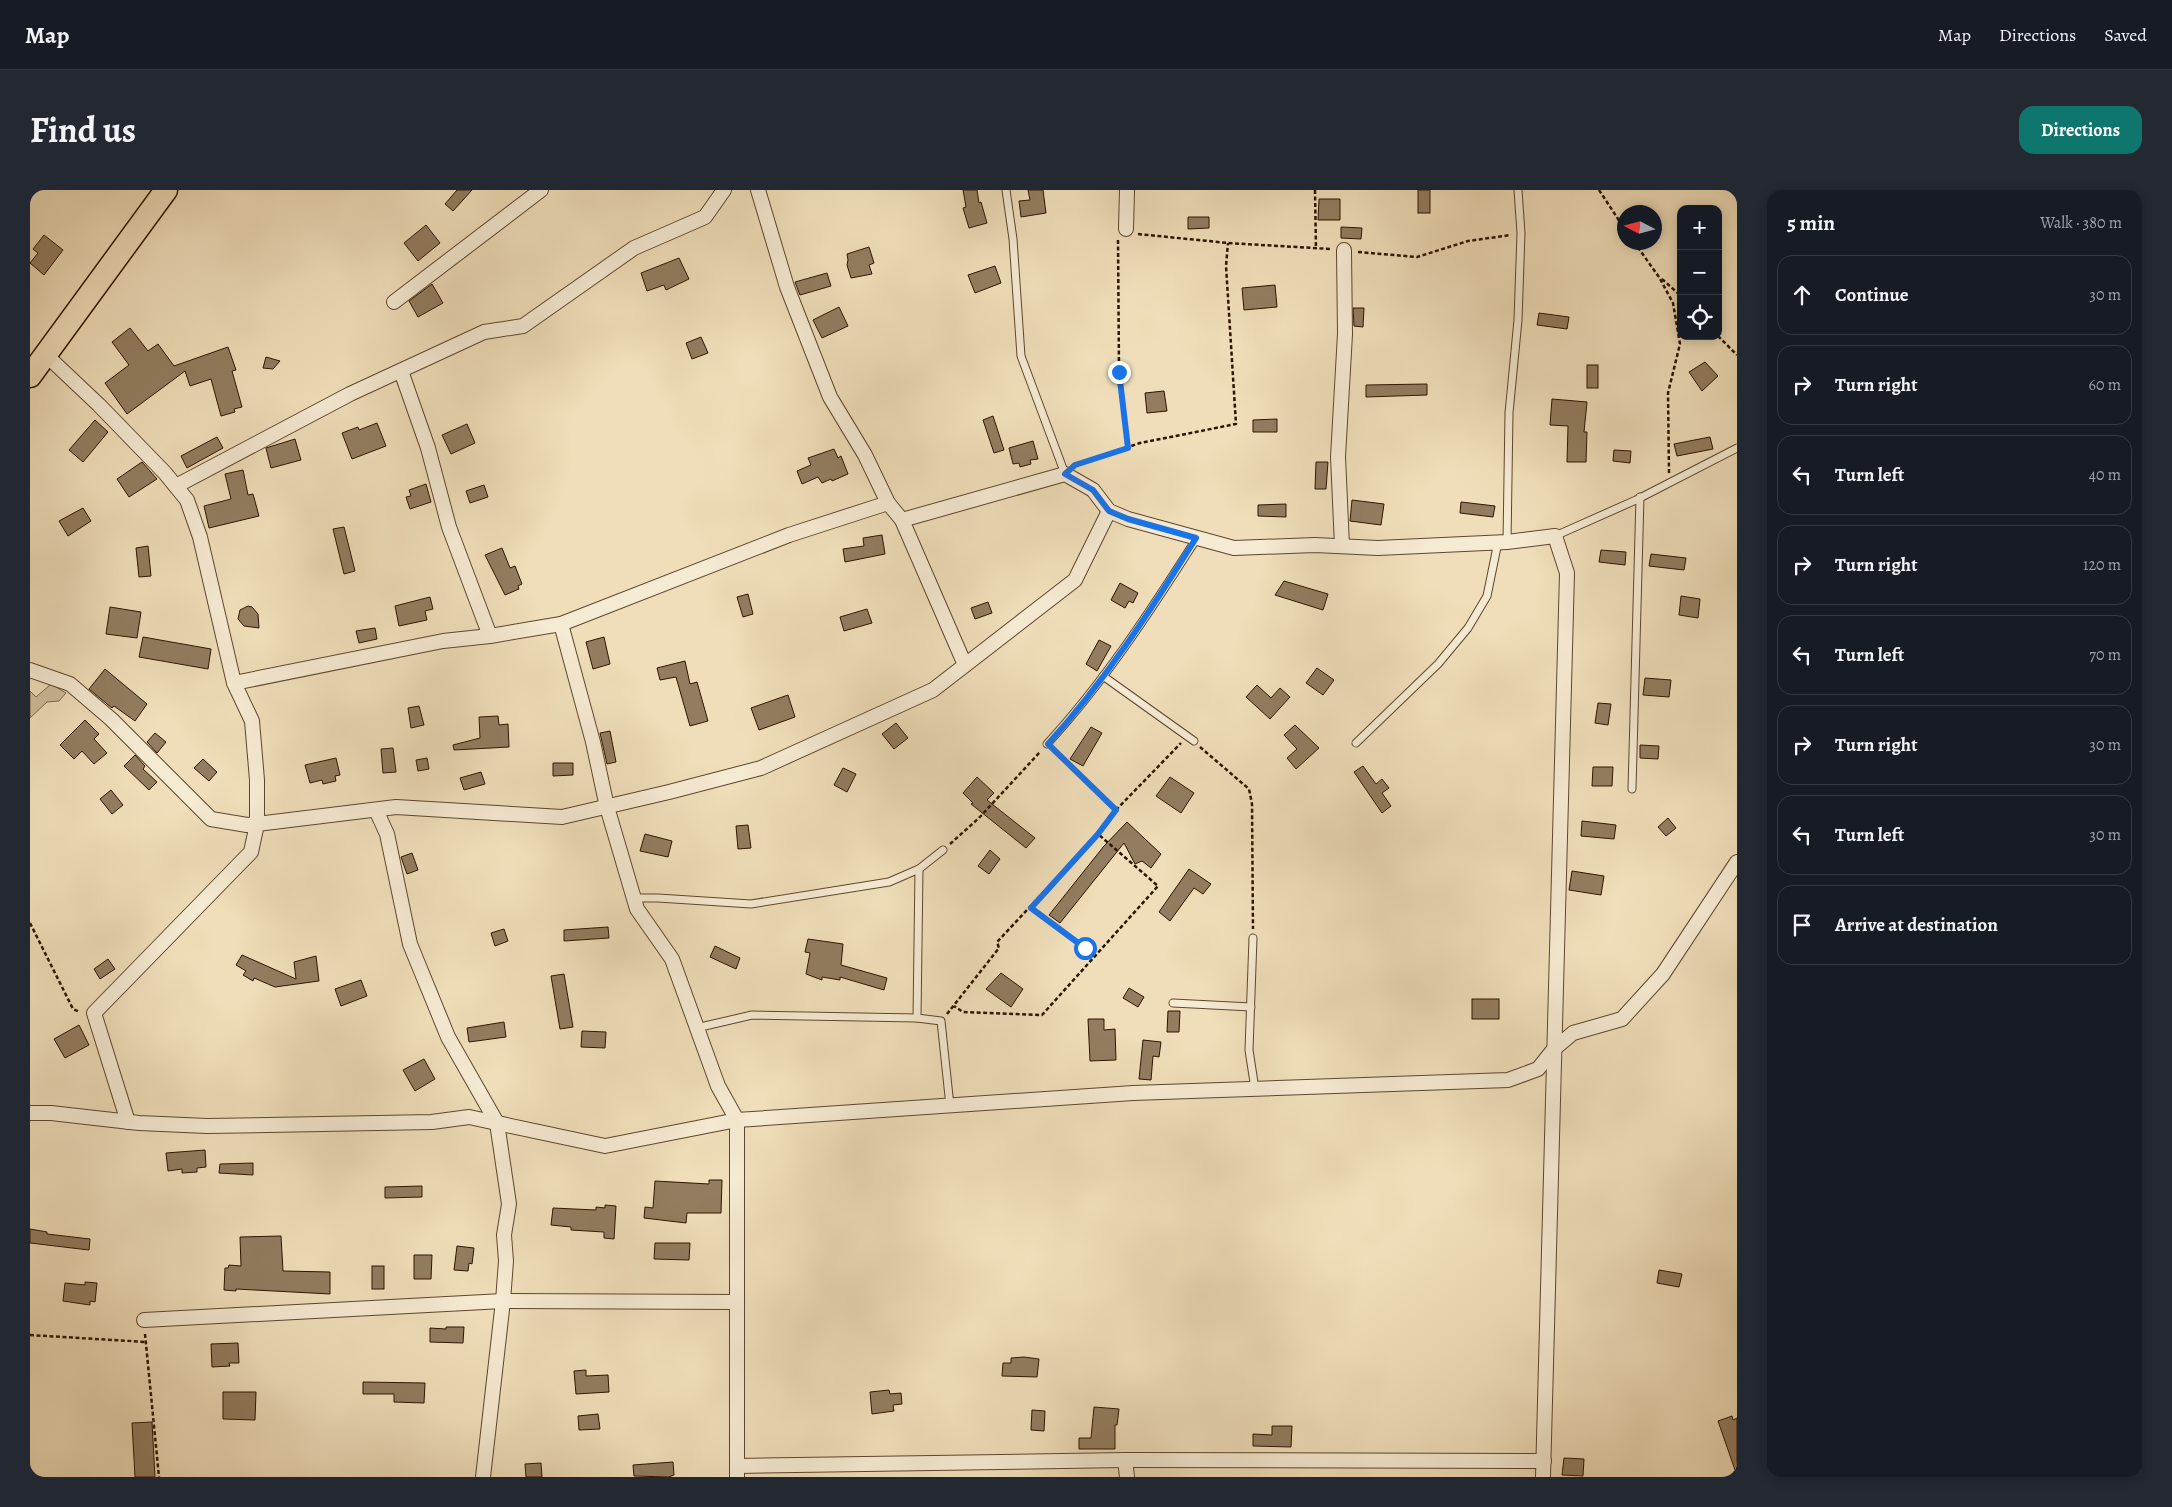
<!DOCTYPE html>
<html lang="en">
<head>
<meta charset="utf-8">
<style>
	:root { --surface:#171b24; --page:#242831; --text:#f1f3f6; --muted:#9ea1a6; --line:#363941; --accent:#0f766e }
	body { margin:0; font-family:Alegreya,serif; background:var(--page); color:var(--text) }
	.controls { position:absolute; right:15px; top:15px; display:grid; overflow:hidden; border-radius:10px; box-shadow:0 2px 12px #0003 }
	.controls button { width:45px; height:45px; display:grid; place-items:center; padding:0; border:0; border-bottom:1px solid var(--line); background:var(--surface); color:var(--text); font:25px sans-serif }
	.compass { position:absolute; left:1587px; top:15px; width:45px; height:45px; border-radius:50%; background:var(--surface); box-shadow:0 2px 12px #0003; rotate:276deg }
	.stop { position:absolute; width:15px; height:15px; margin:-11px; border:4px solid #1a73e8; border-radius:50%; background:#fff }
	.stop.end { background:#1a73e8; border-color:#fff; box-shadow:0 1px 5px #0008 }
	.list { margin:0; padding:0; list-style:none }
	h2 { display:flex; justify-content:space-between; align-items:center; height:65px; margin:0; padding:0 20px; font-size:21px }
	h2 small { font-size:16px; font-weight:400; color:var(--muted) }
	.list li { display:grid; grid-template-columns:32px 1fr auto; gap:15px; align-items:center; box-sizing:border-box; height:80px; margin:0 10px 10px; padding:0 10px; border:1px solid var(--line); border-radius:15px }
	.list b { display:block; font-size:19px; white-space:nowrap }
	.list em { font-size:16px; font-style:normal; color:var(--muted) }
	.icon { flex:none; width:28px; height:28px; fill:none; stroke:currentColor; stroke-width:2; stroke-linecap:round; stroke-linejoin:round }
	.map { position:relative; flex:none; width:1707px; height:1287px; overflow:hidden; border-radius:15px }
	header { display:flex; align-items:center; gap:30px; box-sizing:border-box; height:70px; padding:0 25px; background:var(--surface); border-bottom:1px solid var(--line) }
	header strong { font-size:24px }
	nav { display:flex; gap:28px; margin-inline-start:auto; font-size:18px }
	.intro { display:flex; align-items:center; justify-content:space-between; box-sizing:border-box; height:120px; padding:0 30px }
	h1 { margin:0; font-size:35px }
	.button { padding:12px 22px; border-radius:15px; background:var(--accent); color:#fff; font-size:18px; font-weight:700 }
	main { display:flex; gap:30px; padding:0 30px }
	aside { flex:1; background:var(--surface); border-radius:15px; box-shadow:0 2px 12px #0003 }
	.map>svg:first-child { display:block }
	.green { fill:#cebc9a; stroke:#7e684d }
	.building { fill:#927d60; stroke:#2e1400 }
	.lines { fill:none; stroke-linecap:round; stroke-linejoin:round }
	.lane-casing { stroke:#5e462e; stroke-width:9 }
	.street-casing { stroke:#5e462e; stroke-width:16 }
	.primary-casing { stroke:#2e1400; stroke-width:25 }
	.path { stroke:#2e1400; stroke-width:2.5; stroke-dasharray:4 2.5; stroke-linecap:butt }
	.lane { stroke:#f5ead2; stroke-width:7 }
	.street { stroke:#f5ead2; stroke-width:14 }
	.primary { stroke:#efdeb9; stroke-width:22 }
	.route { stroke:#1a73e8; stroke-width:6 }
</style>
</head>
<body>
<header>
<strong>Map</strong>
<nav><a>Map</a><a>Directions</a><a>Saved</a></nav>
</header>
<div class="intro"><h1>Find us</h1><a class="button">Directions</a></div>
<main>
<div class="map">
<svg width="1707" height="1287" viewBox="0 0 1707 1287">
	<rect width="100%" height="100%" fill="#efdeb9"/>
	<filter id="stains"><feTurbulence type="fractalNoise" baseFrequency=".004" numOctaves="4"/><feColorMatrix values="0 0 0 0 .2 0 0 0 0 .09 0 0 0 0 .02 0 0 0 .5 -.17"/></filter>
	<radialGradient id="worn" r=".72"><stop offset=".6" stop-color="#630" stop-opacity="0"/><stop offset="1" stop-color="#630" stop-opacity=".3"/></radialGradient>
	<!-- green -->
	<polygon class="green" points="21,494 36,503 29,511 17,512 0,528 0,501 6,507"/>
	<!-- building -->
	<g class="building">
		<polygon points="427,0 442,0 423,21 415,14"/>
		<polygon points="933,0 947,0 949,13 951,12 957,33 939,38 933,18 936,17"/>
		<polygon points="998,0 1013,0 1016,23 991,27 989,11 1000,10"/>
		<rect x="1388" y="0" width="12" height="23"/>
		<polygon points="1289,9 1310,9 1310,30 1288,30"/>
		<polygon points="1158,27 1179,27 1179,38 1158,39"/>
		<polygon points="396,35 410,53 388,71 374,53"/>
		<polygon points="1311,37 1332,38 1331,49 1311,48"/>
		<polygon points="14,45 33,60 14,85 0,73 8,63 3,59"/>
		<polygon points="839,57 844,73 839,75 842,84 821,88 817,75 818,70 817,64"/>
		<polygon points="649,68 659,89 636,100 634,95 617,101 611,83"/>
		<polygon points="965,76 971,93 945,103 938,85"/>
		<polygon points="797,83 801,96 770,105 765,92"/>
		<polygon points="402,94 413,113 388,127 379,111"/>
		<polygon points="1245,95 1247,117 1214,120 1212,98"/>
		<polygon points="809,117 818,136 792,148 783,130"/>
		<polygon points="1323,118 1334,118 1333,137 1324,136"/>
		<polygon points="1509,123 1539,127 1537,139 1507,135"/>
		<polygon points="100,138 118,161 128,154 144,176 198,157 206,180 202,181 212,217 204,219 205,222 191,226 181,189 160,196 155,181 97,224 75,193 99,175 82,152"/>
		<polygon points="671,147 678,163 662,169 656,153"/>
		<polygon points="236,167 250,171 243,179 233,178"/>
		<polygon points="1675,172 1688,186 1672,201 1659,182"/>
		<rect x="1557" y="175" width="11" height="23"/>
		<polygon points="1397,194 1397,205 1336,207 1336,195"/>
		<polygon points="1134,201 1137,221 1117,223 1115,203"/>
		<polygon points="1522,209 1557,212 1554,242 1557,242 1556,272 1537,272 1538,236 1520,235"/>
		<polygon points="963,226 974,260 964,263 953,230"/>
		<polygon points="1247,229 1247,242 1223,242 1223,230"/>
		<polygon points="65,230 78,242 53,272 39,260"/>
		<polygon points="347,233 356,256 322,269 312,243 328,237 329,240"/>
		<polygon points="437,234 445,253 421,264 412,245"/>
		<polygon points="187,247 193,258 157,278 151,266"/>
		<polygon points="1680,247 1683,259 1647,266 1644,254"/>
		<polygon points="265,249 271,270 241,278 236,258"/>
		<polygon points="1003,251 1008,269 1000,270 1001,274 990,277 989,273 983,274 979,258"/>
		<polygon points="804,259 808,268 811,266 818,284 802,291 801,289 792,293 788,287 772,294 767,281 781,275 778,268"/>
		<polygon points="1584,260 1601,261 1600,273 1583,271"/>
		<polygon points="112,272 127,289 99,307 87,289"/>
		<polygon points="1286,272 1298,272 1296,299 1285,299"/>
		<polygon points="213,280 218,305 223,304 229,326 179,338 174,316 201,309 195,284"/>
		<polygon points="396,294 401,312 380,319 376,307 381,306 379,300"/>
		<polygon points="454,295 458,307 440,313 436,301"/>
		<polygon points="1322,310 1354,314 1351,335 1320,331"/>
		<polygon points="1431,312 1465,316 1463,327 1430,323"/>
		<polygon points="1256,314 1256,327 1228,326 1228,315"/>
		<polygon points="53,318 61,331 38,346 29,331"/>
		<polygon points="314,337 325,381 314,384 303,339"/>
		<polygon points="852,345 855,364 815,372 813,359 834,356 833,348"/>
		<polygon points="118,356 121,386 109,387 106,358"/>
		<polygon points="472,358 480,378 485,376 492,394 488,396 489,399 475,405 455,365"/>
		<polygon points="1571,360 1596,362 1595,375 1569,372"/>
		<polygon points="1621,364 1656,368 1654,380 1619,376"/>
		<polygon points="1254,391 1298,404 1293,420 1245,405"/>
		<polygon points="1090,393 1108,403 1103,413 1099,411 1095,418 1081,410"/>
		<polygon points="718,404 723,424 713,427 707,407"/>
		<polygon points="1651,406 1670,409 1668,428 1649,425"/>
		<polygon points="400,407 403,419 395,421 397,430 369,436 365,416"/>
		<polygon points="958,412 962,423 945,429 941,418"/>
		<polygon points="218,416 222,417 228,424 229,438 214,436 208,429 210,420"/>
		<polygon points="80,417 111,422 107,448 76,444"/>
		<polygon points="837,419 842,433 814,441 810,427"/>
		<polygon points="345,438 347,449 329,453 326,441"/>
		<polygon points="113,447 181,459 178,479 109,467"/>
		<polygon points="574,447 580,474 563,479 556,452"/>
		<polygon points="1069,450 1081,456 1067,481 1056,474"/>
		<polygon points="655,471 660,494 667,492 678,531 660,536 646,487 630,490 627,478"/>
		<polygon points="1287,478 1304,490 1293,505 1276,493"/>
		<polygon points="75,479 117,514 105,531 84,516 82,518 59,499"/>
		<polygon points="1615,488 1641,490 1639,507 1613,505"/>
		<polygon points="1227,495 1241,508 1250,498 1260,507 1240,529 1216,507"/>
		<polygon points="758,505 765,527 729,540 721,518"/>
		<polygon points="1568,513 1581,514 1578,535 1565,533"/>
		<polygon points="389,516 394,535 381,538 378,518"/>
		<polygon points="468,526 469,535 478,534 479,557 424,560 423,555 450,548 449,527"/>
		<polygon points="55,530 69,544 64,549 77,563 64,574 52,561 44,569 30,555"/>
		<polygon points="866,533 878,548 864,559 852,544"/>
		<polygon points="1265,535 1289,558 1266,579 1257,568 1267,559 1254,545"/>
		<polygon points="1061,537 1072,543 1053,576 1040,569"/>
		<polygon points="580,541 586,572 577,574 570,543"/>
		<polygon points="125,543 136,552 127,563 117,552"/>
		<polygon points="1610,555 1629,556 1628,569 1610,568"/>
		<polygon points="363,558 366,582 353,583 351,559"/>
		<polygon points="105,565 115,576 113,579 127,592 119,600 94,576"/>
		<polygon points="306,568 310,585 305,586 306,591 293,594 292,590 280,593 275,575"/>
		<polygon points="397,568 399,579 388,581 386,570"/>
		<polygon points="173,569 187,582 179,591 164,578"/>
		<polygon points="523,573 543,573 543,585 523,586"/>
		<polygon points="1333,576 1346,594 1352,589 1359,598 1352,603 1361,616 1352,623 1324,582"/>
		<polygon points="1563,577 1583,577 1582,596 1562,596"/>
		<polygon points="813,578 826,584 817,602 804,595"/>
		<polygon points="451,582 455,594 434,600 430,588"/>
		<polygon points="947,587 964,603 957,610 1005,648 996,658 941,614 943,613 933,603"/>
		<polygon points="1140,587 1164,603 1151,623 1126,606"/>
		<polygon points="81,600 93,615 82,624 70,609"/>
		<polygon points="1638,628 1646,638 1636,646 1628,637"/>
		<polygon points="1552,631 1586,635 1584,649 1551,646"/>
		<polygon points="1097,632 1131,664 1121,678 1112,671 1105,674 1094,653 1030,733 1019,725 1074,656"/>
		<polygon points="718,635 721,658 708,659 706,636"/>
		<polygon points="615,644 642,651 638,667 610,661"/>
		<polygon points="960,660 970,669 959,684 948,676"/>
		<polygon points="382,663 388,680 377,684 371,667"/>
		<polygon points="1159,679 1181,694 1173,704 1164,698 1140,731 1129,722"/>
		<polygon points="1542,681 1574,686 1571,705 1539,700"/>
		<polygon points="578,737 579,748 534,751 534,740"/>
		<polygon points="474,739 478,751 465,756 461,743"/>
		<polygon points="778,749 813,754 811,775 857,788 854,800 810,787 810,790 792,787 792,790 776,784 780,763 775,762"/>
		<polygon points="685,756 710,768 706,779 680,767"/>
		<polygon points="212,765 266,789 264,772 286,766 289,791 245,797 224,788 223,791 213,785 216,781 206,775"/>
		<polygon points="78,769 85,779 70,789 64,779"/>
		<polygon points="971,783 993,799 981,817 956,799"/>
		<polygon points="534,784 543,837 530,839 521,786"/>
		<polygon points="331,790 337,806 311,816 305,799"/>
		<polygon points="1099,798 1114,807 1108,817 1093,808"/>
		<rect x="1442" y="809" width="27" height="20"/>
		<polygon points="1138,821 1150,821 1149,842 1137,842"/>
		<polygon points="1058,829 1074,829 1074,840 1085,839 1086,870 1060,871"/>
		<polygon points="474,832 476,847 439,852 437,838"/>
		<polygon points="49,835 59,855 35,868 24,849"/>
		<polygon points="552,841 576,842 575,858 551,857"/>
		<polygon points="1113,850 1131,852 1129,867 1123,866 1121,890 1109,889"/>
		<polygon points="394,869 405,889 385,901 373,880"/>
		<polygon points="175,960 176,977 167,978 167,982 152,983 152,979 138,981 136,963"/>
		<polygon points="223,973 223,985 189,983 190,974"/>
		<polygon points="679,990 692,990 691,1023 657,1023 656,1033 614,1028 615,1017 623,1018 625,991 679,994"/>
		<polygon points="392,996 392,1007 355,1008 355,997"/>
		<polygon points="575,1015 586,1016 584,1049 574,1048 574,1042 541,1040 541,1037 521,1035 523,1018 566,1020 566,1017 575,1018"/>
		<polygon points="0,1039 17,1042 17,1044 60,1049 59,1060 0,1053"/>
		<polygon points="251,1046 253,1081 300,1082 300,1104 206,1099 206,1101 194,1100 195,1078 198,1078 199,1075 211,1076 210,1047"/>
		<polygon points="625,1053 660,1053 659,1070 624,1069"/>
		<polygon points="427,1056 444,1058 442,1074 439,1073 438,1081 424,1080"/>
		<polygon points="384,1065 402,1065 401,1089 384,1089"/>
		<rect x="342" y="1076" width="12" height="23"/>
		<polygon points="1629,1080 1652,1084 1649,1097 1627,1093"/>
		<polygon points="55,1092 67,1093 65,1112 60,1111 60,1115 33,1111 35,1093 55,1095"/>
		<polygon points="416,1137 434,1137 433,1153 400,1152 400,1138 416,1139"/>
		<polygon points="208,1153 209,1173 199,1173 200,1176 182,1177 181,1154"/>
		<polygon points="994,1167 1009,1169 1007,1187 972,1186 973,1173 981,1173 981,1168"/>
		<polygon points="556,1180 556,1186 578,1185 579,1202 546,1204 544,1181"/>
		<polygon points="333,1192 395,1193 394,1213 364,1212 364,1204 333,1204"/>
		<polygon points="859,1200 860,1204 871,1203 872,1214 863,1215 864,1221 842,1224 840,1202"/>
		<polygon points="193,1202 226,1202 225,1230 193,1229"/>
		<polygon points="1064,1217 1089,1219 1087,1235 1085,1235 1085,1259 1049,1259 1049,1248 1061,1248"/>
		<polygon points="1002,1220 1015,1221 1014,1241 1001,1240"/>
		<polygon points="568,1224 570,1239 549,1240 548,1226"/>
		<polygon points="1702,1226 1703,1230 1707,1228 1707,1280 1705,1280 1688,1231"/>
		<polygon points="122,1232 125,1287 105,1287 102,1233"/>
		<polygon points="1242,1236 1262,1236 1261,1257 1223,1256 1223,1244 1242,1245"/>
		<polygon points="1534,1268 1554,1269 1553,1286 1532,1285"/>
		<polygon points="643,1272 644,1285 639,1287 604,1286 603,1275"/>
		<polygon points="511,1273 512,1287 496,1287 495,1274"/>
	</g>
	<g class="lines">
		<defs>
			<g id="lane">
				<polyline points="976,0 983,49 991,166 1035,284"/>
				<polyline points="1525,346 1606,310 1707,258"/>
				<polyline points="1477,352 1479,223 1488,130 1491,43 1488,0"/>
				<polyline points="1073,486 1164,551"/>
				<polyline points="1326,553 1408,474 1438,438 1457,406 1468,352"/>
				<path d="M1017,554C1075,491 1121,420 1167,348"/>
				<polyline points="1602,599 1610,307"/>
				<polyline points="889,679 887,828 911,831 920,916"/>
				<polyline points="604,708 628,708 721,714 859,692 889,679 913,660"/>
				<polyline points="1223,748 1219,860 1225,899"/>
				<polyline points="1143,813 1221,817"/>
				<polyline points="666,838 722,825 887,828"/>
			</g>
			<g id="street">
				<polyline points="728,0 757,97 800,207 835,265 858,313 872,330 935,475"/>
				<polyline points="1096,39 1097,0"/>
				<polyline points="364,112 511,0"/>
				<polyline points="16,165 69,215 135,283 157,310 170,347 204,493 222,531 227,590 227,634 221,662 64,823 98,932"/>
				<polyline points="371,181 398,258 419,337 460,446"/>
				<polyline points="146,296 320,204 454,142 493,136 604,58 675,27 694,0"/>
				<polyline points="872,330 1035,284 1063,300 1079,321 1098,329 1204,358 1285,355 1348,358 1477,352 1525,346 1537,383 1513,1287"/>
				<polyline points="1312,356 1308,267 1315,144 1314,60"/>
				<polyline points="531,434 563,552 577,617 607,719 642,769 688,896 707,930 707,1287"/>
				<polyline points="0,480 40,494 81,529 181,629 217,635 227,634 366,617 532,627 639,602 731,578 903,500 1045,390 1079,321"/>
				<polyline points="204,493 413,451 460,446 531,434 759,345 858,313"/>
				<polyline points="346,620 357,644 380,754 418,847 467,933 479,1014 474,1045 476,1071 473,1111 453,1287"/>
				<polyline points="0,923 21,923 109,933 177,936 402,932 439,927 575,956 707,930 1103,903 1478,890 1508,879 1524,859 1543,843 1592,829 1633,784 1707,672"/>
				<polyline points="114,1130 473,1111 707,1112"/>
				<polyline points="1095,1270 1097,1287"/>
				<polyline points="707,1276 1095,1270 1514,1271"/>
			</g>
			<polyline id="primary" points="0,186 136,0"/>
		</defs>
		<!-- lane casing -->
		<use href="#lane" class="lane-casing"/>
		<!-- street casing -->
		<use href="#street" class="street-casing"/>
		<!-- primary casing -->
		<use href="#primary" class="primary-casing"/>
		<!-- path -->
		<g class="path">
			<polyline points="1285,0 1286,59"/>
			<polyline points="1569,0 1594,38"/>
			<polyline points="1108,44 1198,53 1300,59"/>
			<polyline points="1088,50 1089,182 1097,258"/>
			<polyline points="1604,52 1629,87 1643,113 1650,154 1638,203 1639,283"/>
			<polyline points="1328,62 1387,67 1438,51 1481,45"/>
			<polyline points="1632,89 1651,106"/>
			<polyline points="1688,146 1707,165"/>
			<polyline points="1046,275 1110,253 1206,234 1196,76 1198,53"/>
			<polyline points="1170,557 1219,599 1222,614 1223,739"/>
			<polyline points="1024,560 1086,620 1068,644"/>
			<polyline points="1086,620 1151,553"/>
			<polyline points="920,654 949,628 1010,562"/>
			<polyline points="1001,718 1064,766"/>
			<polyline points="0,733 43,819 50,822"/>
			<polyline points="917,824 969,758 967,752 1068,644 1128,696 1012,825 933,822 924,816"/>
			<polyline points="115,1144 129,1287"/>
			<polyline points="0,1145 116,1152"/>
		</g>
		<!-- lane -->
		<use href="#lane" class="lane"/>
		<!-- street -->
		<use href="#street" class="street"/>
		<!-- primary -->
		<use href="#primary" class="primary"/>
	</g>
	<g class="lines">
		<!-- route -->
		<path class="route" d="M1055,758L1001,718L1068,644L1086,620L1018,554C1075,491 1121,420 1166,348L1098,329L1079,321L1063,300L1035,284L1045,275L1098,258L1089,182"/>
	</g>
	<rect width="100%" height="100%" filter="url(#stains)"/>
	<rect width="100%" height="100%" fill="url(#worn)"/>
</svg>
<div class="controls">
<button>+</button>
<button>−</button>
<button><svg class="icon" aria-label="locate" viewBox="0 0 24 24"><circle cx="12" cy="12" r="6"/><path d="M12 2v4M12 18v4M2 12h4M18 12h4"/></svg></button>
</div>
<svg class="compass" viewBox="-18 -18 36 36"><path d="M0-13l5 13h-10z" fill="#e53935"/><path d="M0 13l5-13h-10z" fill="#9ea1a6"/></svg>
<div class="stop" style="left:1055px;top:758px"></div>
<div class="stop end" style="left:1089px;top:182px"></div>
</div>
<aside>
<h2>5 min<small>Walk · 380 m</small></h2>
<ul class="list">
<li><svg class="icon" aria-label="ahead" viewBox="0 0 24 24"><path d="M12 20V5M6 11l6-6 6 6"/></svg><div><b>Continue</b></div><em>30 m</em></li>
<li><svg class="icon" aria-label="right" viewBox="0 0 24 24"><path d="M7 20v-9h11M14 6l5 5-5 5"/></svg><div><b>Turn right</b></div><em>60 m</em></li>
<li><svg class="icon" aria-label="left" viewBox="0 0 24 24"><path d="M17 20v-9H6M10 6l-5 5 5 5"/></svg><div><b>Turn left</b></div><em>40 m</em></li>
<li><svg class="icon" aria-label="right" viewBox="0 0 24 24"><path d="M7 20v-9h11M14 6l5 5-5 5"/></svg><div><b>Turn right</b></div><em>120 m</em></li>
<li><svg class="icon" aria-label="left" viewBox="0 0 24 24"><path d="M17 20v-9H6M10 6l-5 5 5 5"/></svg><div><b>Turn left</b></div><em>70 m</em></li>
<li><svg class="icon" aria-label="right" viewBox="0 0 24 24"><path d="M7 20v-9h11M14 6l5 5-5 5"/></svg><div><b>Turn right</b></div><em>30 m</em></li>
<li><svg class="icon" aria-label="left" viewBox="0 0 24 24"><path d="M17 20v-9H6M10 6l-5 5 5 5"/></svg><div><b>Turn left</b></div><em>30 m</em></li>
<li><svg class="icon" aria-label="arrive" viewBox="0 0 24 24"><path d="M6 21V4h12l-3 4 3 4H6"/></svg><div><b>Arrive at destination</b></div></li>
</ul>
</aside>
</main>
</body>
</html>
